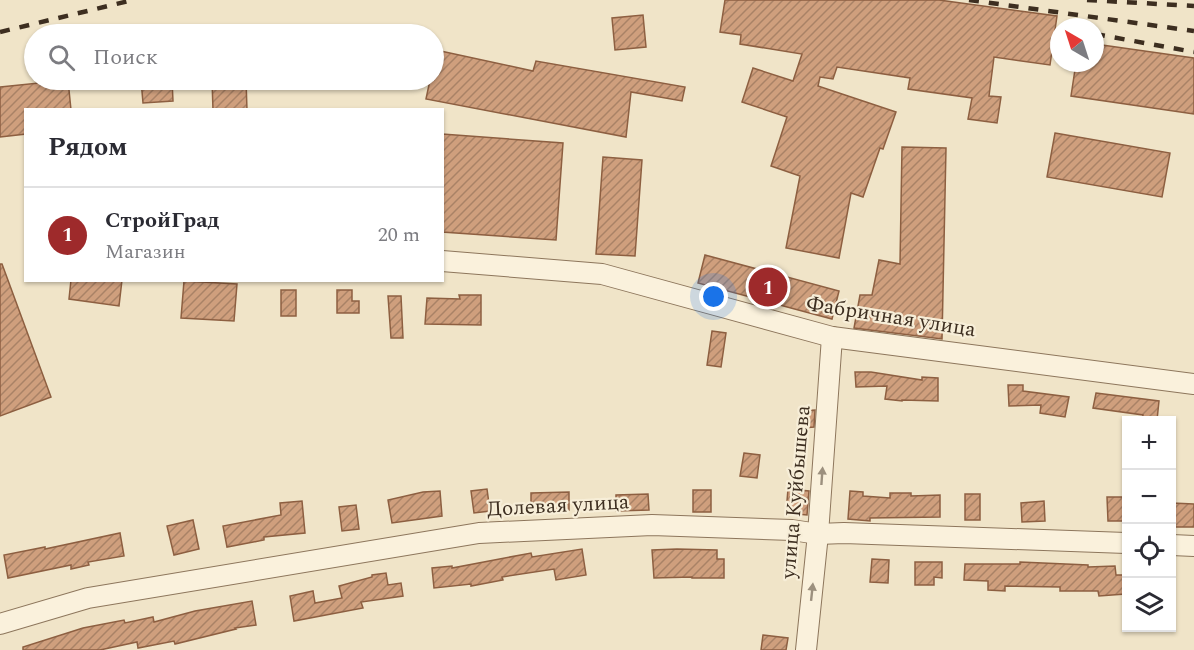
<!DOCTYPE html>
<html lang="ru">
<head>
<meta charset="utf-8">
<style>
	:root { --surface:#fff; --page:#f7f7f7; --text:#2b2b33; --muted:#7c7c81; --line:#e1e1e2; --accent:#9e2a2b }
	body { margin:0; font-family:Spectral,serif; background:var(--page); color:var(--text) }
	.controls { position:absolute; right:18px; bottom:18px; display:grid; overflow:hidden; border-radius:0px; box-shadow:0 2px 4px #0004 }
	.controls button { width:54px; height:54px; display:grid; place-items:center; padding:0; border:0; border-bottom:2px solid var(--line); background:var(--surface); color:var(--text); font:30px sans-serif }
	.compass { position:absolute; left:1050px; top:18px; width:54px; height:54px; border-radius:50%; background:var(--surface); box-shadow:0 2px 4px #0004; rotate:321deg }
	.you { position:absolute; left:714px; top:297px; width:21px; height:21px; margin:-15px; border:4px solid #fff; border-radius:50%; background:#1a73e8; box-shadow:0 0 0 9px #1a73e833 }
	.badge { display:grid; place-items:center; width:39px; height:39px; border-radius:50%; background:var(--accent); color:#fff; font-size:20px; font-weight:700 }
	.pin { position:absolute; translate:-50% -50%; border:3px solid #fff; box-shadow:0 2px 6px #0006 }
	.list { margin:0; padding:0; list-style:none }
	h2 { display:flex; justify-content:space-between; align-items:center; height:78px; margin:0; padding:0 24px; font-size:26px }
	h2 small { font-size:20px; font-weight:400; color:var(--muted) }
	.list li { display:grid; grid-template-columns:39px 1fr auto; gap:18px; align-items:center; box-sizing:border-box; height:96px; padding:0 24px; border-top:2px solid var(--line) }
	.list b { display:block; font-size:22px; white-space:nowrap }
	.list p { margin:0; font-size:20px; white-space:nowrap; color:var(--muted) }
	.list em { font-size:20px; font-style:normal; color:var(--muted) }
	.icon { flex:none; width:33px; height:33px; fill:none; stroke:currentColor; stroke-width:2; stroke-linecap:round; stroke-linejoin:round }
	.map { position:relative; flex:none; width:1194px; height:650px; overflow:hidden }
	.search { position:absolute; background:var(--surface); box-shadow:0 2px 4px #0004; left:24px; top:24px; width:420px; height:66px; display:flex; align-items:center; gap:15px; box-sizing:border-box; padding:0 21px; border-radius:33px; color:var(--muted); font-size:22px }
	.panel { position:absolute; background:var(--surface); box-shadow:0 2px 4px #0004; left:24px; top:108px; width:420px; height:174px; border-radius:0px }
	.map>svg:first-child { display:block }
	.building { fill:url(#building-hatch); stroke:#8d5f41; stroke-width:1.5 }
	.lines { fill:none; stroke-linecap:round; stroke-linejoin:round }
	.minor-casing { stroke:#8d765c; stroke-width:22 }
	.minor { stroke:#faf1dc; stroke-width:20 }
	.rail { stroke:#3d2e20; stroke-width:4.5; stroke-dasharray:10 10; stroke-linecap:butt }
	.oneway { fill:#9c907e }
	.labels { text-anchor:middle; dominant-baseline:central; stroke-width:4.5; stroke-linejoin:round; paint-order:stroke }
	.street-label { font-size:21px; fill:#3d2e20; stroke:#f7eed8 }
</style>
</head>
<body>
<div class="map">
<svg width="1194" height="650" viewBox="0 0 1194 650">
	<defs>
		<pattern id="building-hatch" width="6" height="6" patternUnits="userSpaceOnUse" patternTransform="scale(1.5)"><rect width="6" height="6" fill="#cf9f7d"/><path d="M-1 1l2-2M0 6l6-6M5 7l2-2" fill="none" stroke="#a98266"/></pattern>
	</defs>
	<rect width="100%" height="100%" fill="#f0e4c8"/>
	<!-- building -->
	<g class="building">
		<polygon points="725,0 939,0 1057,16 1050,65 994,57 989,96 1001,97 997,123 968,119 972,98 908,89 910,78 837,67 833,79 820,77 818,86 896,112 883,149 880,148 863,197 851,193 839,258 786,248 800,176 771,166 787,117 742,102 753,68 793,81 802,54 740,44 741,35 720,32"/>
		<polygon points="643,15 646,47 615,50 612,18"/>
		<polygon points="1095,44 1194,58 1194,114 1071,96 1076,63 1095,63"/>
		<polygon points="436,50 533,71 536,61 685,87 682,101 631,92 626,137 426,99 430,80 434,80 434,63"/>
		<polygon points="68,80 71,110 26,110 26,134 0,137 0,87"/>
		<polygon points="141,80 172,80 173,101 143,103"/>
		<polygon points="212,80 246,80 247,110 213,110"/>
		<polygon points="1055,133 1170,153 1162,197 1047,177"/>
		<polygon points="442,134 563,143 556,240 442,232"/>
		<polygon points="902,147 946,148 942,339 854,328 860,295 872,295 879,260 900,264"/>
		<polygon points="603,157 642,160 635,256 596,254"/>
		<polygon points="705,255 839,291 832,319 698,283"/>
		<polygon points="0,264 2,264 51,397 0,416"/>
		<polygon points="71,280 122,280 119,306 69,299"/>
		<polygon points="184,281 237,284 234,321 181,318"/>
		<rect x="281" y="290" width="15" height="26"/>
		<polygon points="337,290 352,290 352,301 359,301 359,313 337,313"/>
		<polygon points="459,295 481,295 481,325 425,324 427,298 460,299"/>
		<polygon points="388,296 401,296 403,338 391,338"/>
		<polygon points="712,331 726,333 721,367 707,365"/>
		<polygon points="855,372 871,372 922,380 922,377 938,378 938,401 902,400 902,401 885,399 887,386 856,387"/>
		<polygon points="1008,385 1023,385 1023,391 1069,397 1065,417 1040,413 1041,405 1009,406"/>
		<polygon points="1096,393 1159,401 1157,420 1142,420 1143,415 1093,408"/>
		<polygon points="815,410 814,427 802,428 801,411"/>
		<polygon points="744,453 760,455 757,478 740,476"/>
		<polygon points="487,489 490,511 474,513 471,491"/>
		<polygon points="788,489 809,491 807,515 786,513"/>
		<rect x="693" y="490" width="18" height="22"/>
		<polygon points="440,491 442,516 392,523 388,500 423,492"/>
		<polygon points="850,491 863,492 863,496 890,498 890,493 911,493 911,496 940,495 940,517 870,518 870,521 848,519"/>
		<polygon points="569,492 569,510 531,510 531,493"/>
		<polygon points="648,494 649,510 616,511 616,495"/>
		<rect x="965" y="494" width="15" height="26"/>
		<polygon points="1107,497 1126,497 1126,521 1108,521"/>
		<polygon points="302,501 305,533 264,537 264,540 227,547 223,526 281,515 280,503"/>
		<polygon points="1044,501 1045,521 1022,522 1021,503"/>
		<polygon points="1172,503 1194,504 1194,527 1172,527"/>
		<polygon points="356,505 359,529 342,531 339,507"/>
		<polygon points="193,520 199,549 174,555 167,526"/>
		<polygon points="120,533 124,556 88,562 89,565 71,569 71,565 8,578 4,555 45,547 45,549"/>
		<polygon points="582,549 586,575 556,580 554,569 502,577 503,580 471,586 471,584 434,588 432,568 452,566 452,568 531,553 532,557"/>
		<polygon points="677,549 717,550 717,559 724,559 724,578 692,578 692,577 654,578 652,550"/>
		<polygon points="872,559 889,560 888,583 870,582"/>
		<polygon points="915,562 942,562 942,578 934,577 934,585 915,585"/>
		<polygon points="1020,562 1088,565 1088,567 1115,566 1116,575 1124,575 1125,594 1099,596 1098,591 1060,591 1060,587 1005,586 1005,591 988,590 988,581 964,580 965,564 1020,564"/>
		<polygon points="386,573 388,585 401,583 403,596 361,602 363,608 294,621 290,596 313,591 315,603 342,598 339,586 372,577 372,575"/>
		<polygon points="252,601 256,625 235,628 236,629 175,644 174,641 138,648 137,642 100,650 23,650 23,647 83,628 124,620 125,623 153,617 154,622 195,611"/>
		<polygon points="763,635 788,638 786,650 761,650"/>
	</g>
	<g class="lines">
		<defs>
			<g id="minor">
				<polyline points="442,261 602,274 832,337 1194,384"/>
				<polyline points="1172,545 1194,546"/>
				<polyline points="0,624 88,598 479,533 652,525 792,530 818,534 844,533 1126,543"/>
				<polyline points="806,650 818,534 832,337"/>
			</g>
		</defs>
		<!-- minor casing -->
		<use href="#minor" class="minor-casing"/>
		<!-- minor -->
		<use href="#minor" class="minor"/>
		<!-- rail -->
		<g class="rail">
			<polyline points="969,0 1194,31"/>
			<polyline points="1087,0 1194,6"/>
			<polyline points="0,32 133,0"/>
			<polyline points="1095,34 1194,52"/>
		</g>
	</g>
	<!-- one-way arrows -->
	<defs><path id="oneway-solid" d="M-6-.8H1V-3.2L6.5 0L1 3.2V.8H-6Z" transform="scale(1.5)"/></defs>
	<g class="oneway">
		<use href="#oneway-solid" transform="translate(822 476) rotate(-86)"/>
		<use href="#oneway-solid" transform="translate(812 592) rotate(-84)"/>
	</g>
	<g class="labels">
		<!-- street labels -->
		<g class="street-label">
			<text transform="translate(891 317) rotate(9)">Фабричная улица</text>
			<text transform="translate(796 492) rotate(-85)">улица Куйбышева</text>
			<text transform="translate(558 506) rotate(-3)">Долевая улица</text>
		</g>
	</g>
</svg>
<div class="controls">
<button>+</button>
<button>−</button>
<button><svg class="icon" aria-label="locate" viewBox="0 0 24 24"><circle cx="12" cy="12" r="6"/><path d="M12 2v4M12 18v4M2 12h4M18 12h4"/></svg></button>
<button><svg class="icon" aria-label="layers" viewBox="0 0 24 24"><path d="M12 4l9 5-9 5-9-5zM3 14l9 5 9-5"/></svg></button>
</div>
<svg class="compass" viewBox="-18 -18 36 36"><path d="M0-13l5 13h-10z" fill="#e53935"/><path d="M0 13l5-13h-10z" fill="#7c7c81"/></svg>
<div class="you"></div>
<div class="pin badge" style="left:768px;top:287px">1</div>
<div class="search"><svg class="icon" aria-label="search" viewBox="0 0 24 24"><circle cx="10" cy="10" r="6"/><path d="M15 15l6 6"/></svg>Поиск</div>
<section class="panel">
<h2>Рядом<small></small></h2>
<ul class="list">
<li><span class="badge">1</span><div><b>СтройГрад</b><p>Магазин</p></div><em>20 m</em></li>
</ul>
</section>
</div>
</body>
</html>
